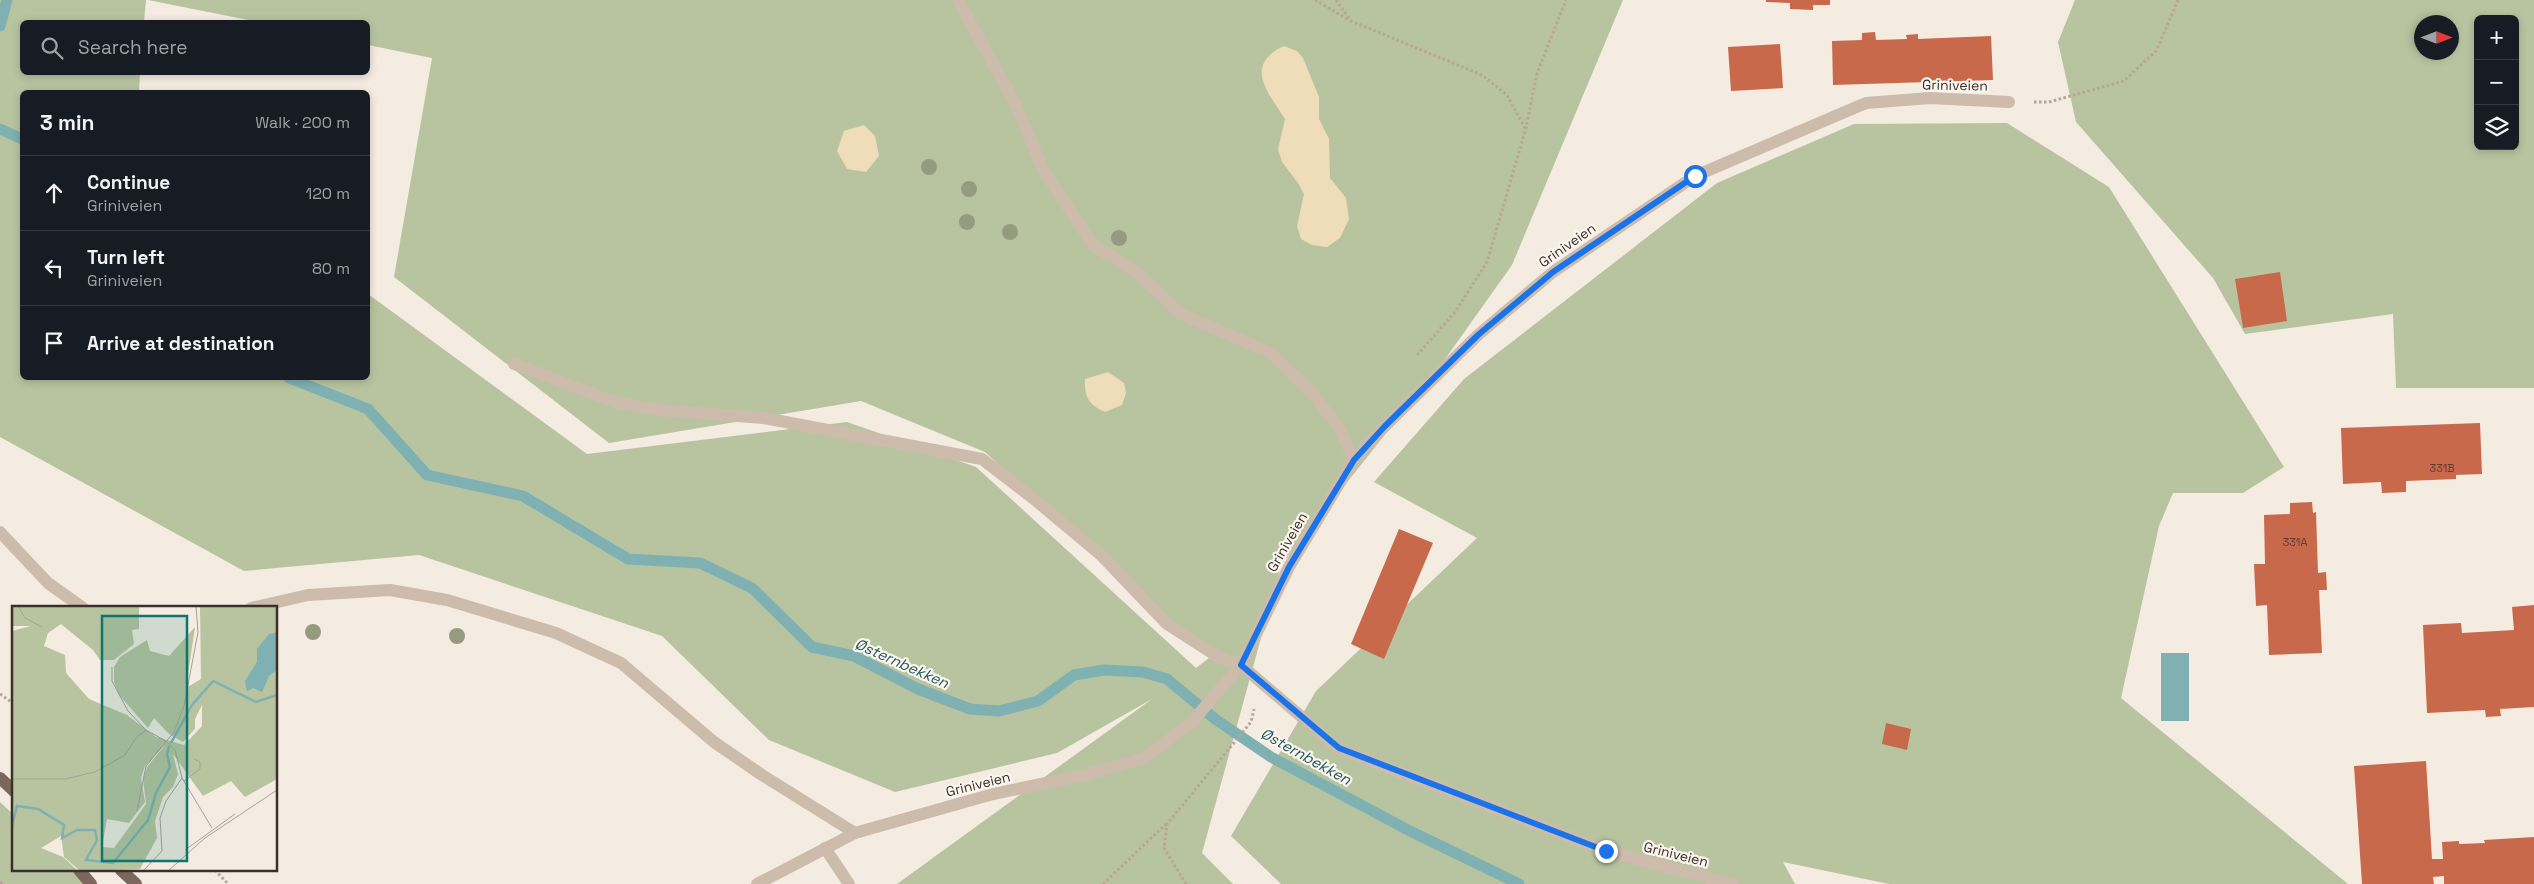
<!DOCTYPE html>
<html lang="en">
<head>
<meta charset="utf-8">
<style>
	:root { --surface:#171b24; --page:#20242c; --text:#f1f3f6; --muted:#9ea1a6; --line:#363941 }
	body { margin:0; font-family:"Space Grotesk",sans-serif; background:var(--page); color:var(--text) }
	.controls { position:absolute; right:15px; top:15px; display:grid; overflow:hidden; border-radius:8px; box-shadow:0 2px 8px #0003 }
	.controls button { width:45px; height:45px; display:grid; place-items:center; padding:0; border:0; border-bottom:1px solid var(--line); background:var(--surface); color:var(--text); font:25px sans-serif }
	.compass { position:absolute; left:2414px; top:15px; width:45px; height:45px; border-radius:50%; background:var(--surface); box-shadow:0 2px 8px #0003; rotate:90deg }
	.stop { position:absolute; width:15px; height:15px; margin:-11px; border:4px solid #1a73e8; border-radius:50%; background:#fff }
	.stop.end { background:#1a73e8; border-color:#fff; box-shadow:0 1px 5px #0008 }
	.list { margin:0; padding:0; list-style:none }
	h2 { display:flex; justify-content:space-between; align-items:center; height:65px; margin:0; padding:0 20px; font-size:21px }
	h2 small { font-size:16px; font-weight:400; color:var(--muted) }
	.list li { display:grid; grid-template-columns:32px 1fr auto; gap:15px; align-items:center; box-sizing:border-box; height:75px; padding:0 20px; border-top:1px solid var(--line) }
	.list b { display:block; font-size:19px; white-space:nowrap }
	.list p { margin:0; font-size:16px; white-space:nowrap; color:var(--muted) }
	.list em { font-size:16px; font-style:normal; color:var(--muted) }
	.icon { flex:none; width:28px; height:28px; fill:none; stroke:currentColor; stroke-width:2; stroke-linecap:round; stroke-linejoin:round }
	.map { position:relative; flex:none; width:2534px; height:884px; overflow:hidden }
	.search { position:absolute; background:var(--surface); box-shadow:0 2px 8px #0003; left:20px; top:20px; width:350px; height:55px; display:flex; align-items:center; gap:12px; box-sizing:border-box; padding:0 18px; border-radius:8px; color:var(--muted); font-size:19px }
	.panel { position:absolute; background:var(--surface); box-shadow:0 2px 8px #0003; left:20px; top:90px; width:350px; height:290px; border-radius:8px }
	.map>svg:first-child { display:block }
	.green { fill:#b8c4a0; fill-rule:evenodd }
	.sand { fill:#efdcb8 }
	.water { fill:#7fb0b2 }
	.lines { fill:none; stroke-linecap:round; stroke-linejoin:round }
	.stream { stroke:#7fb0b2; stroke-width:11 }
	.building { fill:#c8694b }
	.path { stroke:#b9a596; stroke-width:3; stroke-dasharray:2.5 2.5; stroke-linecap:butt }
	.service { stroke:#cdbbac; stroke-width:12 }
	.minor { stroke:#cdbbac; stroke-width:12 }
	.primary { stroke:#7d675c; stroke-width:12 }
	.tree { fill:#969b7f }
	.route { stroke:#1a73e8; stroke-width:6 }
	.labels { text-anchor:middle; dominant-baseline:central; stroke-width:4.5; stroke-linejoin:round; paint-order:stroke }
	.number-label { font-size:11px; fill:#5e3e33 }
	.street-label { font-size:14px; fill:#3b302b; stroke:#fbf5ee }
	.water-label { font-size:15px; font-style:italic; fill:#1f5a5e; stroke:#fbf5ee }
	.inset-river { fill:none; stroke:#7fb0b2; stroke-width:2.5 }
	.inset-road { fill:none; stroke:#aaa098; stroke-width:1 }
	.view { fill:#0f766e; fill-opacity:0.15; stroke:#0f766e; stroke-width:2.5 }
	.inset-edge { fill:none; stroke:#3b302b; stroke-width:2.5 }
</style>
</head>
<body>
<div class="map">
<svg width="2534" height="884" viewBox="0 0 2534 884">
	<rect width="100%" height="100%" fill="#f4ebe1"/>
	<!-- green -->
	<g class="green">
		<polygon points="0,0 146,0 144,22 22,22 22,72 140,73 139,92 22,92 22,378 368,378 368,294 587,454 847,422 976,467 1196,668 1209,658 985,452 861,401 609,443 394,277 432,58 368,45 368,22 258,22 148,0 1623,0 1512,265 1443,362 1281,565 1202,853 1233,884 897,884 1152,699 1057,753 895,792 769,740 662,636 419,555 244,571 0,437"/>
		<path d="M2075,0H2534V388H2396L2393,314L2245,334L2213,278L2076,122L2058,42ZM2478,19H2515V146H2478ZM2422,22H2452V52H2422Z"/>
		<polygon points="2007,123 2109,187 2284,467 2243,493 2173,493 2159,526 2121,698 2348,884 1889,884 1783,862 1795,884 1281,884 1231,836 1316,691 1477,538 1374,482 1464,379 1717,183 1854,124"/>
		<polygon points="0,802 14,815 14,870 76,870 91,884 0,884"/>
	</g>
	<!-- sand -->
	<g class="sand">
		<path d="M1284,46L1297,51L1303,58L1319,97V119L1329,139L1330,178L1346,198L1349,219L1340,238L1327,247L1312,245L1301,239L1297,226L1304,194L1298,183L1282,162L1278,149L1285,119C1268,92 1243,65 1284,46Z"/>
		<polygon points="864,125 875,136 879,156 866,172 847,169 837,151 844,131"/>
		<path d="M1108,372L1124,383L1126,393L1122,405L1105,412C1089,405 1084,397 1085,379Z"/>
	</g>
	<!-- water -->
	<rect class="water" x="2161" y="653" width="28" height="68"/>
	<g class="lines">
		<!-- stream -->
		<g class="stream">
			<polyline points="0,26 7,0"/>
			<polyline points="0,129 22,139"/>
			<polyline points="289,378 368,409 427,475 523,496 628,559 700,563 752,588 812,647 854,656 918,689 970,709 999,711 1038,701 1074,675 1104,670 1143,672 1167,679 1215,719 1271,757 1410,831 1519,884"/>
		</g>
	</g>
	<!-- building -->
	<g class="building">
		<polygon points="1766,0 1830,0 1830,5 1813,5 1813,10 1790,9 1790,3 1766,2"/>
		<polygon points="1875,32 1876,40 1907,39 1906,35 1918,34 1918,39 1991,36 1993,80 1833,85 1832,41 1862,40 1862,33"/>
		<polygon points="1780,44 1783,88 1731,91 1728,47"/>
		<polygon points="2280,272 2287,321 2243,328 2235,279"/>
		<polygon points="2480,423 2482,474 2456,475 2456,479 2406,481 2406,492 2382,493 2381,482 2343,484 2341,428"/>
		<polygon points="2312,502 2313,513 2316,512 2318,573 2326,572 2327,590 2319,590 2322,653 2269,655 2267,605 2256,606 2254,564 2265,564 2264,515 2290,514 2290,503"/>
		<polygon points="1399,529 1433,543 1384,659 1351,644"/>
		<polygon points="2534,605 2534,707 2500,709 2501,716 2486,717 2485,710 2427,713 2423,625 2461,623 2462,633 2514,630 2512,607"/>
		<polygon points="1886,723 1911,729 1907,750 1882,744"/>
		<polygon points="2426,761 2432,859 2443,859 2442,842 2459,841 2459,844 2485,843 2484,840 2534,837 2534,884 2444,884 2444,876 2433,877 2434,884 2362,884 2354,766"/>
	</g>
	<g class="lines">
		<!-- path -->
		<g class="path">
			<polyline points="1315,0 1349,20"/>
			<polyline points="1336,0 1351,21 1482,75 1507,95 1525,128"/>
			<polyline points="2034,102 2049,102 2124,81 2156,51 2178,0"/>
			<polyline points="1417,355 1455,312 1487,262 1526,128 1537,73 1566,0"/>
			<polyline points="0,694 14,704"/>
			<polyline points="215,870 228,884"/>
			<polyline points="0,882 4,884"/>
			<polyline points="1103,884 1166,824"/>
			<polyline points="1186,884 1164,848 1167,824 1251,722 1254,709"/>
		</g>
		<!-- service -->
		<g class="service">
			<polyline points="958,0 1015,103 1043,170 1093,245 1138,273 1179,313 1271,353 1310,391 1338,426 1354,459"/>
			<polyline points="514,364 615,402 657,410 764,418 982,459 1034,499 1102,556 1167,624 1220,658 1241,665"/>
			<polyline points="0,532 48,583 83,608"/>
			<polyline points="251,608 308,595 390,590 447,600 556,633 621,663 714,742 762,775 855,833"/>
			<polyline points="825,848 849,884"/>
		</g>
		<!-- minor -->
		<g class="minor">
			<polyline points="1241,665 1339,749 1606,851 1733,884"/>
			<polyline points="757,884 855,833 993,794 1085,775 1144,758 1192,722 1241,665 1289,567 1354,459 1385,426 1478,335 1553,272 1695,176 1866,103 1930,98 2009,102"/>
		</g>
		<!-- primary -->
		<g class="primary">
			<polyline points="0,778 14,791"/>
			<polyline points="79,870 91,884"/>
			<polyline points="121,870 136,884"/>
		</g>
	</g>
	<!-- trees -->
	<g class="tree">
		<circle cx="929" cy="167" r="8"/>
		<circle cx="969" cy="189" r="8"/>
		<circle cx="967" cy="222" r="8"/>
		<circle cx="1010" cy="232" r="8"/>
		<circle cx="1119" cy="238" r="8"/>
		<circle cx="313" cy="632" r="8"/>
		<circle cx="457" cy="636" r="8"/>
	</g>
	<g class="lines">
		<!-- route -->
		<polyline class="route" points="1606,851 1339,748 1241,665 1289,567 1354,460 1385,426 1478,335 1553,272 1695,176"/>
	</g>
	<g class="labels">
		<!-- number labels -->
		<g class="number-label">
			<text x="2442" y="468">331B</text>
			<text x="2295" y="542">331A</text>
		</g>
		<!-- street labels -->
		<g class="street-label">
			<text transform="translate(1955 85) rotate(1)">Griniveien</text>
			<text transform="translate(1567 245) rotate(-35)">Griniveien</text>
			<text transform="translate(1287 542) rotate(-60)">Griniveien</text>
			<text transform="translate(978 784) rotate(-14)">Griniveien</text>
			<text transform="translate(1676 854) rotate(14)">Griniveien</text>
		</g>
		<!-- water labels -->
		<g class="water-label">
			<text transform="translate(902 663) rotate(24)">Østernbekken</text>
			<text transform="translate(1306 756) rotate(29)">Østernbekken</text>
		</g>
	</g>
	<!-- overview -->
	<g transform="translate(12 606)">
		<rect width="265" height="265" fill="#f4ebe1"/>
		<path d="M0,0H127V23L120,24L122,38L102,54H88L81,44L49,18L36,27L32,40L53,49L54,67L77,93L115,109L144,131L172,139L190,120V99L183,113V123L171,136L157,128L142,112L136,122L107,89L102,76V61L108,51L135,34L138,45L157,50L183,21L174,82L189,73L188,0H265V173L233,191L219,175L191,190L161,148L166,168L161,181L151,191L143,215L145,232L128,263L68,265L52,251L49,230L29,242L51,251L66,265H0V25L19,20H0ZM154,138L135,161L131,173L134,198L102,242L90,241L95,213L117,217L133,196L129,172L133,160Z" fill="#b8c4a0" fill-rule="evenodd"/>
		<path d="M265,26V64L257,70L250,86L241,82L235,85L233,75L245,56V43L257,28Z" fill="#7fb0b2"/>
		<path class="inset-river" d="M159,137L180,99L201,75L244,96L265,89M0,220L5,200L26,203L52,219L50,232L65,224H83L85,234L74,254L101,257L136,214L144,187L158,161L155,148L157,140"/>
		<path class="inset-road" d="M6,0L13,12L30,21M100,61V75L116,105L134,124L154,135L163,144L170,172L200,222M0,173H53L83,166L113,149L124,132L134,124M172,175L188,163V156L182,153M125,205L134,160L162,126L172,100L186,26L184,0M173,244L223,208M131,265L150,245L148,212L154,195L170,172M156,265L193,232L265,184"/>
		<path class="view" d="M90,10H175V255H90Z"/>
		<rect width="265" height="265" class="inset-edge"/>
	</g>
</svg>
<div class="controls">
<button>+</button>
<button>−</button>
<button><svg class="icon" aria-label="layers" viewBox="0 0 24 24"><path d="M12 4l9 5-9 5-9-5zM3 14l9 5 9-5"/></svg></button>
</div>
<svg class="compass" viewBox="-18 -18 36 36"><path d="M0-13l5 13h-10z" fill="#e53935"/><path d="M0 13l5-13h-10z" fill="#9ea1a6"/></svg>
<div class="stop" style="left:1695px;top:176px"></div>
<div class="stop end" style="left:1606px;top:851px"></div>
<div class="search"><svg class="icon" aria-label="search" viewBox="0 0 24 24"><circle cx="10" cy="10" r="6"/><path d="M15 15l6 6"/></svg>Search here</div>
<section class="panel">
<h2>3 min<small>Walk · 200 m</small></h2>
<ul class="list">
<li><svg class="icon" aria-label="ahead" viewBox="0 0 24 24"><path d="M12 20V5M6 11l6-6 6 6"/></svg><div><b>Continue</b><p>Griniveien</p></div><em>120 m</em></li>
<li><svg class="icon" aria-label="left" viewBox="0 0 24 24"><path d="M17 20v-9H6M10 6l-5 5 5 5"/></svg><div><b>Turn left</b><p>Griniveien</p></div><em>80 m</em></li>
<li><svg class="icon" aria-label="arrive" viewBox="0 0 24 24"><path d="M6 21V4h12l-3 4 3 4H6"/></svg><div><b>Arrive at destination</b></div></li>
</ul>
</section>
</div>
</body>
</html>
